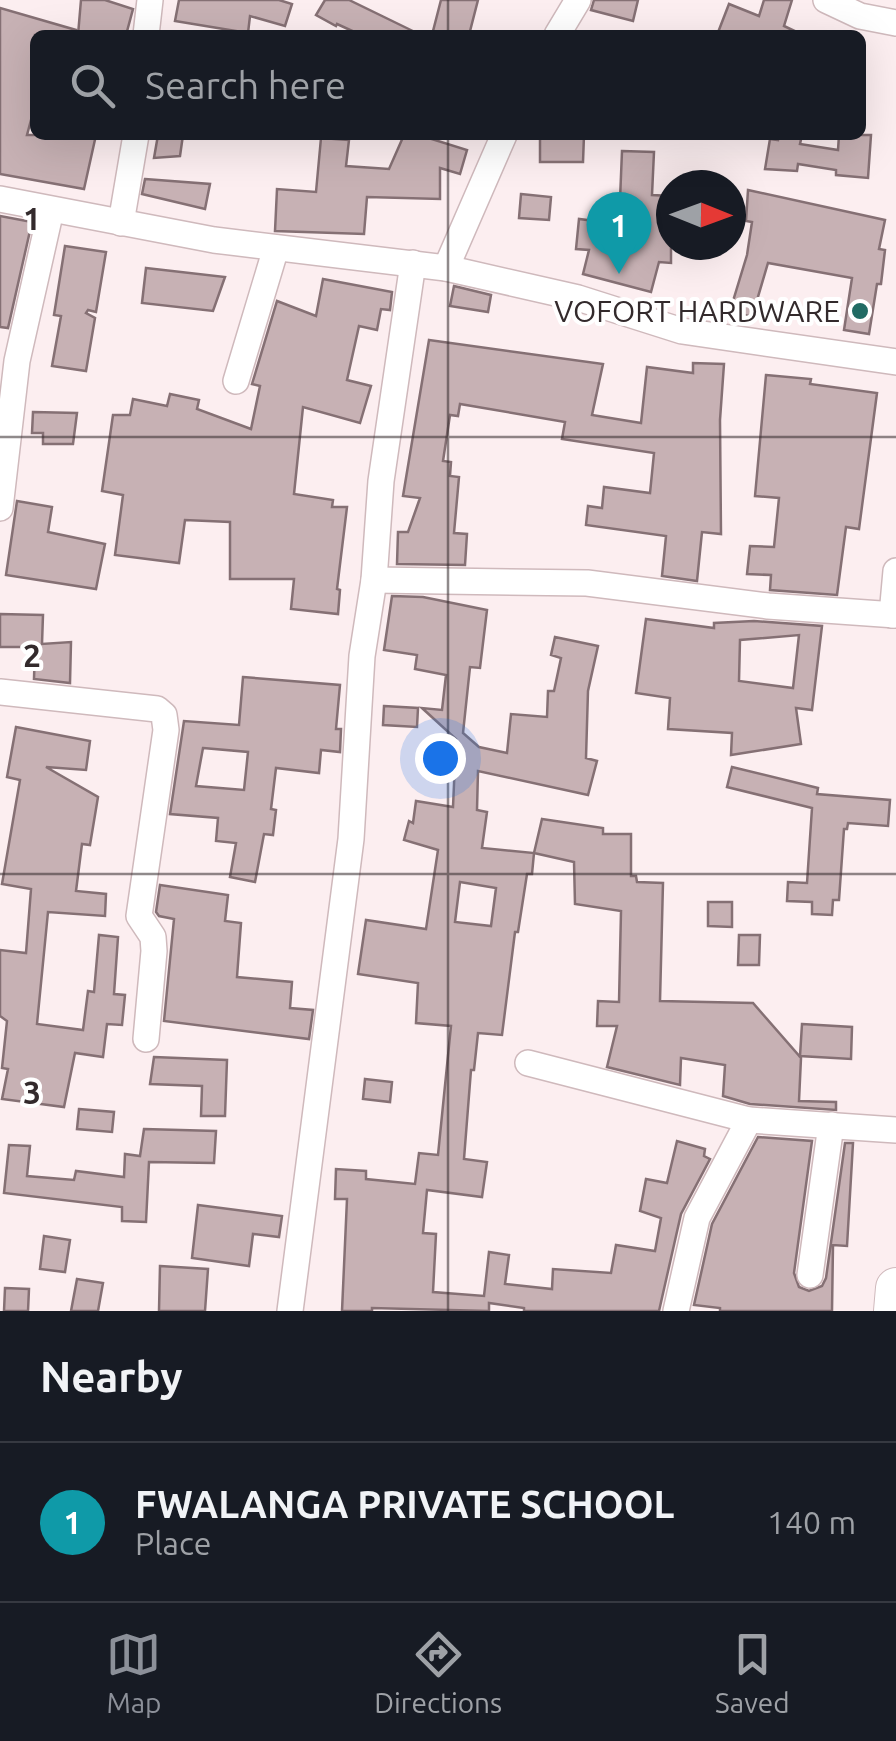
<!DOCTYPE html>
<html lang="en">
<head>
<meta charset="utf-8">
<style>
	:root { --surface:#171b24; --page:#242831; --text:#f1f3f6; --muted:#9ea1a6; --line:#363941; --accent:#8c9099 }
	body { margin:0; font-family:Ubuntu,sans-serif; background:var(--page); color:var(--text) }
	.compass { position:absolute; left:656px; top:170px; width:90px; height:90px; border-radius:50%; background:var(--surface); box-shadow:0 10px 40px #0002; rotate:91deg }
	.you { position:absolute; left:440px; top:758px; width:35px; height:35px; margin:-25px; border:8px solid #fff; border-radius:50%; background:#1a73e8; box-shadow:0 0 0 15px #1a73e833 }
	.badge { display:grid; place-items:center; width:65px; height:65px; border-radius:50%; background:var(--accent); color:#fff; font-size:32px; font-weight:700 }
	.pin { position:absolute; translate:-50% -82px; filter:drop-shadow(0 2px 5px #0008) }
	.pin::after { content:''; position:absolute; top:52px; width:35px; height:30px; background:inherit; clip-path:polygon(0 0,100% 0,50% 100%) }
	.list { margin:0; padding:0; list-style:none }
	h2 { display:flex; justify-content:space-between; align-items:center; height:130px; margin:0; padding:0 40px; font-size:42px }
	h2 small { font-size:32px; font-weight:400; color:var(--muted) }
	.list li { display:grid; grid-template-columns:65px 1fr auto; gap:30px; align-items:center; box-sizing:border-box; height:160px; padding:0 40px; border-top:2px solid var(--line) }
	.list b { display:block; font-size:38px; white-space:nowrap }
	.list p { margin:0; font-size:32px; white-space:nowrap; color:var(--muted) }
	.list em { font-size:32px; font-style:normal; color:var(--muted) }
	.icon { flex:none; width:55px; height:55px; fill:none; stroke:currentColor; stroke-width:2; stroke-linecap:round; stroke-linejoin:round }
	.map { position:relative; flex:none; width:896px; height:1311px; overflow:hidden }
	.search { position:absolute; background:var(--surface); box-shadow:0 10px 40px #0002; left:30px; right:30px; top:30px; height:110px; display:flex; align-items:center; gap:25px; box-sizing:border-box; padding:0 35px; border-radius:15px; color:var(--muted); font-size:38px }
	.sheet { height:290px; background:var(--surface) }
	nav { display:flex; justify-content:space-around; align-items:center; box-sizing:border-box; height:140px; border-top:2px solid var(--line); background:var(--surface); font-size:28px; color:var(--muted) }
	nav a { display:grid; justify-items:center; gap:5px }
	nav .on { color:var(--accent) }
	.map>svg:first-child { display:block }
	.building { fill:#c7b1b4; stroke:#857074; stroke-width:2.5; fill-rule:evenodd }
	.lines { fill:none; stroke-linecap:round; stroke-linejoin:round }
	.street-casing { stroke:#cfb9bc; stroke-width:28 }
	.primary-casing { stroke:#cfb9bc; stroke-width:42 }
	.street { stroke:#fff; stroke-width:25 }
	.primary { stroke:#fff; stroke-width:40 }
	.grid { fill:none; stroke:#332a2c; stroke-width:2.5; stroke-opacity:0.55 }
	.poi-dot { fill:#216b64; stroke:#fff; stroke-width:4 }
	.labels { text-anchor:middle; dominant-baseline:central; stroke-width:8; stroke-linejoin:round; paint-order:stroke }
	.poi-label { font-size:30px; fill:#332a2c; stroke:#fff; text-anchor:end }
	.grid-label { font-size:32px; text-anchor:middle; font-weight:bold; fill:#332a2c; stroke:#fff; stroke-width:8; stroke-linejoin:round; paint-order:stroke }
</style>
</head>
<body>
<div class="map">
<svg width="896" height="1311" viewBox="0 0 896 1311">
	<rect width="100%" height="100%" fill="#fceef0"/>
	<!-- building -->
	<g class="building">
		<polygon points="81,0 105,0 133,9 126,35 78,35"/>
		<polygon points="179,0 279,0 292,4 285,26 250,16 248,33 175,21"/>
		<polygon points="325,0 349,0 421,35 361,35 337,24 336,26 316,15"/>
		<polygon points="441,0 478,0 469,35 432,35"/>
		<polygon points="594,0 638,0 633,21 591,10"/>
		<polygon points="764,0 792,0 784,26 803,35 717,35 729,4 759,16"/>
		<polygon points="0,8 76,30 75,35 35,35 35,105 27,135 96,135 84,189 0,174"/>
		<polygon points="158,135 183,135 180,156 154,158"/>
		<polygon points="404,135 419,135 467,150 460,174 440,168 440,199 367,197 364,234 275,231 277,189 316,192 321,138 349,140 346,166 389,169"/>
		<polygon points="540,135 584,135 583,162 540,162"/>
		<polygon points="779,135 802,135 800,144 838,150 839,135 871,135 868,178 836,175 836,170 798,164 797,171 765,169 770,139 778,140"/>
		<polygon points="622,151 654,152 652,195 671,196 671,263 659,262 651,292 583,274 589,250 576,249 579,219 611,223 612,200 620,200"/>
		<polygon points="145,179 210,184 205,209 142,194"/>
		<polygon points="748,190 885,220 879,249 885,250 881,284 877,284 869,334 844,330 852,278 768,263 752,317 730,311 747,255 752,222 746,221"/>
		<polygon points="521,194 551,197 549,220 519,218"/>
		<polygon points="0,216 32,222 8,328 0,327"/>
		<polygon points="65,246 106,252 96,312 88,310 86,313 95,318 86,371 52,366 61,316 54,315"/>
		<polygon points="146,268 225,277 213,311 142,303"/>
		<polygon points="323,279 392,292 390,310 381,309 377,330 359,326 347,380 371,386 360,423 303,407 294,494 333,500 332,507 347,507 337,589 340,590 338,614 291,609 294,579 230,579 230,522 185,520 179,563 115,555 123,495 102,491 113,415 130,415 133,399 167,406 170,394 199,400 197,409 251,429 260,386 252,384 277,301 316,316"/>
		<polygon points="454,286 491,295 488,312 450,306"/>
		<polygon points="429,340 603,364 592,415 641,423 647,367 693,373 693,363 724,364 720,420 721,534 702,532 697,581 662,576 666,536 586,525 588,506 602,508 604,487 650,493 654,453 562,439 565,422 460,404 458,416 450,415 443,461 451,462 450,476 459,477 454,533 467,534 465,565 397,564 398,532 408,532 420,498 403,496"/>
		<polygon points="766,375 811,379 810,384 877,393 859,529 846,527 837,595 770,590 771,575 747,574 750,546 774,547 779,498 755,496"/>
		<polygon points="33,412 77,413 73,444 43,444 43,433 32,433"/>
		<polygon points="17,501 52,507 48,532 105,544 96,589 6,575"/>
		<path d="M392,596L423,597L487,610L480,668L470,667L463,733L479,747L507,753L511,714L547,717L548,691H554L561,658L551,655L555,637L598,646L588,691L586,758L597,761L588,795L478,771L477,810L487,812L482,848L534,853L532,874H527L518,932H515L502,1035L478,1033L474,1070H471L464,1159L487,1162L482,1197L427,1190L423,1233L436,1234L433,1292L484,1296L489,1252L509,1255L505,1284L552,1289L553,1269L611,1273L616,1245L655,1251L661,1218L640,1211L646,1179L667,1183L677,1141L705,1149L704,1156L710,1159L681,1214L659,1311H524V1308L489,1303V1311L372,1308V1311H342L347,1199H335L336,1169L366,1171V1179L415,1184L419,1153L438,1155L451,1026L416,1023L418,983L358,974L366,920L426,929L438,850L404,840L409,821L413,823L416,801L453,807L456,739L422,708L442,710L446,675L415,669L417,655L384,650ZM460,882L496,888L491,926L455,922Z"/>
		<polygon points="0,614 43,615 42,644 71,642 70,683 34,679 35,647 0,647"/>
		<path d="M646,619L714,628V623L754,621L822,626L812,710L796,708L801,744L731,755L732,733L668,729L670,698L636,693ZM799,635L793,688L739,681L740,640Z"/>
		<path d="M243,677L340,685L336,729H341L340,752L321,750L319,773L276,768L271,809L276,810L273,835L264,834L255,882L230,877L236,843L216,841L218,818L170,814L184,721L239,725ZM203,748L248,752L244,790L196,786Z"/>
		<polygon points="384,706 418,708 417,727 383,725"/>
		<polygon points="16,727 90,741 86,770 46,767 98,797 90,845 82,844 76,891 106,894 105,916 48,912 37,1024 83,1030 88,991 94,992 99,935 118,937 114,994 125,995 122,1025 107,1024 103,1057 75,1053 64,1107 2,1099 8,1069 2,1068 7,1021 0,1016 0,950 26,953 31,889 2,884 20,780 7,777"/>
		<polygon points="732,767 818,788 817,794 890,800 888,826 848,823 847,829 844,829 839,900 833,900 832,915 812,914 812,902 787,901 788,882 807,883 812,808 727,787"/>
		<polygon points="542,819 603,828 603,834 631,834 631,876 636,876 637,882 663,883 660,1001 753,1003 801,1058 799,1101 836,1102 836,1110 750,1104 723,1096 725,1065 681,1058 680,1085 607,1067 617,1026 597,1026 598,1001 619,1002 621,911 575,904 574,862 534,853"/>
		<polygon points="160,885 228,895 225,921 241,923 237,977 292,982 290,1008 313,1010 309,1039 164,1021 174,919 159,916 156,912"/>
		<polygon points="708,902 732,902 732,927 708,926"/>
		<polygon points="739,935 760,935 759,965 738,965"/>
		<polygon points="802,1024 852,1027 851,1059 800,1056"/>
		<polygon points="154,1057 227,1060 225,1116 201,1116 202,1086 150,1084"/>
		<polygon points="365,1079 392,1082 390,1102 363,1099"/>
		<polygon points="79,1109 114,1112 112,1132 77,1129"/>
		<polygon points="144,1129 216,1131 214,1163 149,1162 146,1222 122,1221 122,1207 4,1193 9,1145 30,1146 27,1176 74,1180 76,1171 124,1177 125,1154 140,1156"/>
		<polygon points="758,1137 812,1141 794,1273 799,1287 809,1291 822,1286 826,1278 845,1143 853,1143 847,1246 833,1245 832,1311 720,1311 720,1308 694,1305 712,1224"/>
		<polygon points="198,1205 282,1216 279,1237 253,1234 249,1266 192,1258"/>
		<polygon points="44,1236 70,1240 65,1272 40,1269"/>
		<polygon points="160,1266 208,1269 205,1311 159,1311"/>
		<polygon points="77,1279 103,1283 98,1311 71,1311"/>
		<polygon points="5,1288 29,1289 28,1311 4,1311"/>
	</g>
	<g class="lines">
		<defs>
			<g id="street">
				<polyline points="826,0 860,16 896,23"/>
				<polyline points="146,35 150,0"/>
				<polyline points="557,35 578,0"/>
				<polyline points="0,199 214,240 446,268 578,298 682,331 896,362"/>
				<polyline points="121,223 136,135"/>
				<polyline points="446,268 504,135"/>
				<polyline points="236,381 276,248"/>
				<polyline points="0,508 17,361 51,210"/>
				<polyline points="374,580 587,583 768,606 896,615"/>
				<polyline points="892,615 896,571"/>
				<polyline points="0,692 157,709 164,715 166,730 139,916 153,937 154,951 146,1039"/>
				<polyline points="528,1063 749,1120 896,1130"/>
				<polyline points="810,1275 831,1125"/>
				<polyline points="290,1311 351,839 362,656 374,580 381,481 413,263"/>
				<polyline points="676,1311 697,1218 749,1120"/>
			</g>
			<polyline id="primary" points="894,1311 896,1288"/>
		</defs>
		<!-- street casing -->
		<use href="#street" class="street-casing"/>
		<!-- primary casing -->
		<use href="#primary" class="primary-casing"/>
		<!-- street -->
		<use href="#street" class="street"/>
		<!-- primary -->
		<use href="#primary" class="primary"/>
	</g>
	<!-- grid -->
	<path class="grid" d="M448,0V35M448,135V1311M0,437H896M0,874H896"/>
	<!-- markers -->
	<circle class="poi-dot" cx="860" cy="311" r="10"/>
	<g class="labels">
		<!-- poi labels -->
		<g class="poi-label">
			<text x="840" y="311">VOFORT HARDWARE</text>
		</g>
	</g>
	<g class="grid-label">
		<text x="32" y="230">1</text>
		<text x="32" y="667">2</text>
		<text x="32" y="1104">3</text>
	</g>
</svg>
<svg class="compass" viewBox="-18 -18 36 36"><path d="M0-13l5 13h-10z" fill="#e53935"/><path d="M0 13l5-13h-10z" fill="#9ea1a6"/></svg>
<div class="you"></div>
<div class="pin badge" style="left:619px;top:274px;background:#0f9aa8">1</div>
<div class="search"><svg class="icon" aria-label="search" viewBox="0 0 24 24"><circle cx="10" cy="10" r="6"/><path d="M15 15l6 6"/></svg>Search here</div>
</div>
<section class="sheet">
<h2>Nearby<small></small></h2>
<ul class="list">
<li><span class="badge" style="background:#0f9aa8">1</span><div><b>FWALANGA PRIVATE SCHOOL</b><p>Place</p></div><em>140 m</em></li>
</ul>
</section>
<nav>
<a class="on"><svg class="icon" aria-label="map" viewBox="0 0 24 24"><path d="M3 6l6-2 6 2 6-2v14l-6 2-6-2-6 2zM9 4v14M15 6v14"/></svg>Map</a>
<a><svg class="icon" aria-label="directions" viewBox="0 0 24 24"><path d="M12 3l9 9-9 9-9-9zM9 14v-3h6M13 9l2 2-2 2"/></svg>Directions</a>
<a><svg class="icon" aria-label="saved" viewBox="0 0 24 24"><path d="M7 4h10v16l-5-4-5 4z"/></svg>Saved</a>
</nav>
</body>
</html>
